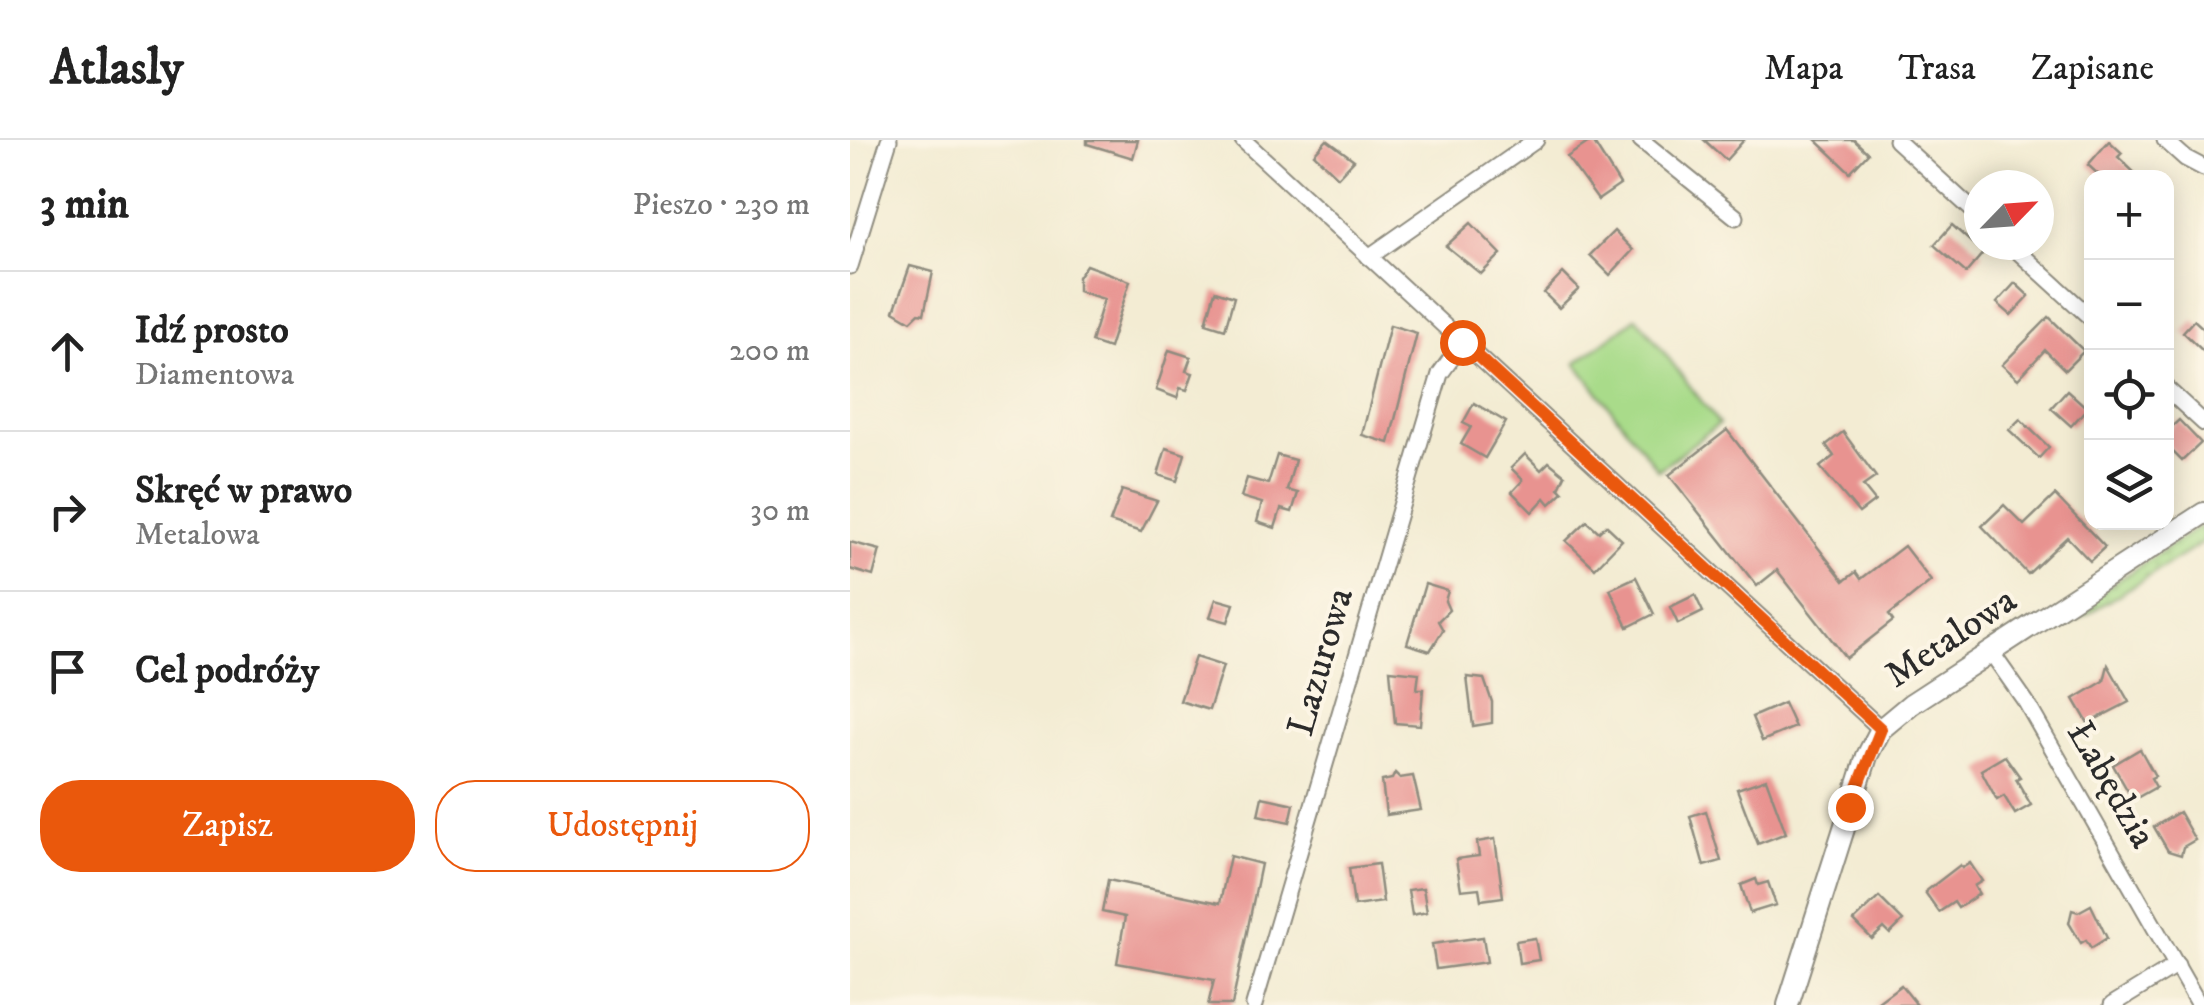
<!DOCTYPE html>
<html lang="pl">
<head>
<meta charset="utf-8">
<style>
	:root { --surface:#fff; --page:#f2f2f2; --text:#222; --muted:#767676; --line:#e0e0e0; --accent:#ea580c }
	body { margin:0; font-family:"IM FELL DW Pica",serif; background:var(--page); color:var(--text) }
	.controls { position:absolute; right:30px; top:30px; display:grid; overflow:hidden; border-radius:20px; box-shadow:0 5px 25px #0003 }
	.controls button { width:90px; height:90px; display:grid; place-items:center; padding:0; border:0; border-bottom:2px solid var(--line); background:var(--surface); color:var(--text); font:50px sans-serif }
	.compass { position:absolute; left:1114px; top:30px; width:90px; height:90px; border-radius:50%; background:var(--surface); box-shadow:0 5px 25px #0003; rotate:65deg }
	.stop { position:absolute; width:30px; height:30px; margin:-22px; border:8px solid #ea580c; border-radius:50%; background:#fff }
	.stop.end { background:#ea580c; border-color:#fff; box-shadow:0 2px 10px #0008 }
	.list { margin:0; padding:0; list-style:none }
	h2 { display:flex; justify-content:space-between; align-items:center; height:130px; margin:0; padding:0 40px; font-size:42px }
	h2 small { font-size:32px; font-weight:400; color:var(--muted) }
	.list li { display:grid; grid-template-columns:65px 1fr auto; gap:30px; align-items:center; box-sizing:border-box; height:160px; padding:0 40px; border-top:2px solid var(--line) }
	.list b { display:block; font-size:38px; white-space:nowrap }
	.list p { margin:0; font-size:32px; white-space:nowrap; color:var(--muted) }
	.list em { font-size:32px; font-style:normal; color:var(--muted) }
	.actions { display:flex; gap:20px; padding:30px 40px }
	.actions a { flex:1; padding:22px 0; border:2px solid var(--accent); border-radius:40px; text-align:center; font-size:35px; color:var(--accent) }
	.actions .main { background:var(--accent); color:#fff }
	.icon { flex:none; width:55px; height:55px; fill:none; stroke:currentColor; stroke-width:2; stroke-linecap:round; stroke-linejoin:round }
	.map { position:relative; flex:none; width:1354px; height:865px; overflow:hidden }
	header { display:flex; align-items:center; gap:60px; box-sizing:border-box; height:140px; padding:0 50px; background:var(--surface); border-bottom:2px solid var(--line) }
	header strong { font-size:48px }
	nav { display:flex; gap:55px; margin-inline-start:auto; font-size:35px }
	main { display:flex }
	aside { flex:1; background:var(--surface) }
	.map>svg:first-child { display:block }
	.grass { fill:url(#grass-dots); stroke:#6a835a; stroke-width:2.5 }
	.garden { fill:#a9db8a; stroke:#6a835a; stroke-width:2.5 }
	.building { fill:#e89390 }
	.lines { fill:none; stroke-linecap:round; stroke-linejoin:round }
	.street-casing { stroke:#8f8c7f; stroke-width:19 }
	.secondary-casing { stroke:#8f8c7f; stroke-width:24 }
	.street { stroke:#fff; stroke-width:15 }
	.secondary { stroke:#fff; stroke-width:20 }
	.route { stroke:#ea580c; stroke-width:12 }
	.labels { text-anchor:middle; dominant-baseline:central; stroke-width:8; stroke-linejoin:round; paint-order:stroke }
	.street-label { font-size:38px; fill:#2b2b2b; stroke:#fcf5e5 }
</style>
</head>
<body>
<header>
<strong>Atlasly</strong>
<nav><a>Mapa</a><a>Trasa</a><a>Zapisane</a></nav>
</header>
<main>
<aside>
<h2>3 min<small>Pieszo · 230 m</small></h2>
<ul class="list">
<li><svg class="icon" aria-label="ahead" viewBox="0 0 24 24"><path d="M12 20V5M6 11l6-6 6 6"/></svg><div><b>Idź prosto</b><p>Diamentowa</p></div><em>200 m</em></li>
<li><svg class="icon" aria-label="right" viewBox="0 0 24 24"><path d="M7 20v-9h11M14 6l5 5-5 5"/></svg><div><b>Skręć w prawo</b><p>Metalowa</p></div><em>30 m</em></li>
<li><svg class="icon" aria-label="arrive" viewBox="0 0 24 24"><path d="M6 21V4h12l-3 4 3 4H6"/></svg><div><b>Cel podróży</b></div></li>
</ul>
<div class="actions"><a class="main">Zapisz</a><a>Udostępnij</a></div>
</aside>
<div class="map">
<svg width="1354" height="865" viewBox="0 0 1354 865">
	<defs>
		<pattern id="grass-dots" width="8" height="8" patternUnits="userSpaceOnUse" patternTransform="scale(2.5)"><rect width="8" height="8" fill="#a9db8a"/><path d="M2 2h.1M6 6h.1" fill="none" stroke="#92bc77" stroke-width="1.8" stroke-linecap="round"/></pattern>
	</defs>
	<rect width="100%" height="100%" fill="#fcf5e5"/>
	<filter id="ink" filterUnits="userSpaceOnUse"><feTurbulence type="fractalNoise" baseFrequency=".01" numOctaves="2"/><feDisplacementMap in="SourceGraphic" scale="20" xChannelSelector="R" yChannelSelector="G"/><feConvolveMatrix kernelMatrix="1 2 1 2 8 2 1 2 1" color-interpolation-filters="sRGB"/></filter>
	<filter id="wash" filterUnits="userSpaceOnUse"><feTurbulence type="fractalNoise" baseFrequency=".0048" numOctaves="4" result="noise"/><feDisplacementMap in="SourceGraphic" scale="40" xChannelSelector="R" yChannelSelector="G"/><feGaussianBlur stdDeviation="2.25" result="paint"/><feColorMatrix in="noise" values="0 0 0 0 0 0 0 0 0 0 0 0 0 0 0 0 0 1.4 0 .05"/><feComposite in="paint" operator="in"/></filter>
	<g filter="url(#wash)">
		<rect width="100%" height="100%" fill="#f3ecd3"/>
		<!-- grass -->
		<polygon class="grass" points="1348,387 1354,388 1354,402 1203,495 1205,482"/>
		<!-- garden -->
		<polygon class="garden" points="787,177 869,284 808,330 726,223"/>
		<g id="blocks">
			<!-- building -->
			<g class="building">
				<polygon points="237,0 288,0 283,18 237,4"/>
				<polygon points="477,0 504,20 488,37 464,14"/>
				<polygon points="742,0 770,45 748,60 717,17"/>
				<polygon points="854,0 894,0 876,20"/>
				<polygon points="966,0 1004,0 1018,13 1000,32"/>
				<polygon points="1259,1 1272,13 1268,17 1290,38 1252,38 1238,25"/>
				<polygon points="621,83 651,114 631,134 596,106"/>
				<polygon points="1102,85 1133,113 1116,133 1084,105"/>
				<polygon points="764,91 783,110 760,135 740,115"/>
				<polygon points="236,125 280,141 259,208 241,202 254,159 228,151 228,137"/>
				<polygon points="60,126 83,132 74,174 69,173 61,181 44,171"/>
				<polygon points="713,133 729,149 709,168 694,153"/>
				<polygon points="1165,143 1179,156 1161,175 1147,163"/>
				<polygon points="365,151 384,157 375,189 356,183"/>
				<polygon points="1199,177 1234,211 1215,230 1195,210 1168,239 1152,225"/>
				<polygon points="1344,180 1354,189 1354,212 1333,192"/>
				<polygon points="540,185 567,193 539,303 512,295"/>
				<polygon points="319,210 341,217 336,231 343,233 337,250 330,248 327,258 306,250"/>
				<polygon points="1217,250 1237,268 1221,286 1201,268"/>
				<polygon points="624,263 656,282 635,318 611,304 621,287 613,283"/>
				<polygon points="1170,279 1199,307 1189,318 1159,290"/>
				<polygon points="1329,280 1351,303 1332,321 1316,305 1316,292"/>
				<polygon points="877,290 994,441 1006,432 1011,439 1054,406 1081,441 1039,475 1043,481 996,518 927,430 907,446 819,335"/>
				<polygon points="993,292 1026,337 1013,346 1025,361 1009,373 970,327 984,316 976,305"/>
				<polygon points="316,308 335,314 327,341 308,335"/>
				<polygon points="675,314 691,330 699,322 715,335 709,348 713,352 700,364 695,358 682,372 662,352 673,340 661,328"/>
				<polygon points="427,315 445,320 437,350 448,353 442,372 431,369 425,388 407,382 412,363 391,357 397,338 418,344"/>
				<polygon points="272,350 307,361 291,392 260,382"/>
				<polygon points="1205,355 1255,407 1240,421 1217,397 1178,434 1132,386 1154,365 1174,385"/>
				<polygon points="737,381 749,392 756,385 772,400 745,428 716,401"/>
				<polygon points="0,402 30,410 23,436 0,429"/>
				<polygon points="786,437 804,474 778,487 760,449"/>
				<polygon points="575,444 598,451 595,461 599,470 588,481 593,490 580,511 557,504"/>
				<polygon points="845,455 853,472 828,484 820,467"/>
				<polygon points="366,459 384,464 378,482 360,477"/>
				<polygon points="345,517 373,526 359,570 330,561"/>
				<polygon points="1258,525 1279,562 1238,583 1224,559 1254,541"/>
				<polygon points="540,530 569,533 567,549 573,549 570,585 545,583"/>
				<polygon points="617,537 634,539 642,562 642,583 623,586"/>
				<polygon points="934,563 945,587 912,601 902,577"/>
				<polygon points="1290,609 1305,636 1301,638 1306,647 1283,660 1263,625"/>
				<polygon points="1155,616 1170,637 1166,639 1181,665 1165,674 1154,656 1147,660 1131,630"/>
				<polygon points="545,633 550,638 563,636 571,670 536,675 532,641 542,639"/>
				<polygon points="916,639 936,693 908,704 887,649"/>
				<polygon points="412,657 444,664 440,682 408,675"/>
				<polygon points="856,671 871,721 854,726 840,676"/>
				<polygon points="1329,672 1345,700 1333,707 1331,715 1318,711 1304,687"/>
				<polygon points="645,699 653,757 631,760 629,748 611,750 606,719 629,716 627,702"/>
				<polygon points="380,716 411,724 382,865 358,865 364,840 267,823 275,777 252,772 258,740 370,763"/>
				<polygon points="1120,723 1132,741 1124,746 1129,754 1108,768 1104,762 1089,772 1075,752 1110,725 1112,728"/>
				<polygon points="528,724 533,762 504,766 499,728"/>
				<polygon points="906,739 908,745 918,742 926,765 900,773 891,745"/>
				<polygon points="573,748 577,772 562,775 558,750"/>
				<polygon points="1029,757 1053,781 1040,794 1034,788 1022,799 1004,781"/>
				<polygon points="1241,765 1257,798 1241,808 1236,800 1231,803 1219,783 1222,770 1228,772"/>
				<polygon points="633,797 637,822 586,829 582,804"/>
				<polygon points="685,798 689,820 669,823 666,801"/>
				<polygon points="1051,845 1067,865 1024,865"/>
			</g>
		</g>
	</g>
	<g filter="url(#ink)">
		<use href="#blocks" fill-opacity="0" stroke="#8f8c7f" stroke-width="2.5"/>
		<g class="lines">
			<defs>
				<g id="street">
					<polyline points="393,0 1031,589"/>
					<polyline points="791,0 886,77"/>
					<polyline points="1046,0 1129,76"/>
					<polyline points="1315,0 1335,18 1354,28"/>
					<polyline points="1161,105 1242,179"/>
					<polyline points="519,117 686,0"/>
					<polyline points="0,126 39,0"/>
					<polyline points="1316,248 1354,283"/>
					<polyline points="1141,512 1176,562 1349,865"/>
					<polyline points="404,865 590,234 613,202"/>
					<polyline points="1262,865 1327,825"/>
				</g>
				<polyline id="secondary" points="938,865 1017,616 1031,589 1061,564 1354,373"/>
			</defs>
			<!-- street casing -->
			<use href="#street" class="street-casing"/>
			<!-- secondary casing -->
			<use href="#secondary" class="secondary-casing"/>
			<!-- street -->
			<use href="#street" class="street"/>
			<!-- secondary -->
			<use href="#secondary" class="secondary"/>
		</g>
	</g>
	<g class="lines" filter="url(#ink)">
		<!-- route -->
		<polyline class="route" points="612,202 1031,589 1000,667"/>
	</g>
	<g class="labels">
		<!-- street labels -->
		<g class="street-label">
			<text transform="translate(1101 498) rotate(-34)">Metalowa</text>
			<text transform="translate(471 522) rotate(-74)">Lazurowa</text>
			<text transform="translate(1261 645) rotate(60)">Łabędzia</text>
		</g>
	</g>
</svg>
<div class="controls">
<button>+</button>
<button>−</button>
<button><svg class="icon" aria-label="locate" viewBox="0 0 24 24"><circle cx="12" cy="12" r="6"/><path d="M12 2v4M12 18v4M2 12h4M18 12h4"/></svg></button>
<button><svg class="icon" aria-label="layers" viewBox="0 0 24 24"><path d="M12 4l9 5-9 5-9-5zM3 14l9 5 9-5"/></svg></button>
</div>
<svg class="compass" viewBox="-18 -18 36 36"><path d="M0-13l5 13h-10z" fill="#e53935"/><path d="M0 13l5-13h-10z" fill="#767676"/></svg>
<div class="stop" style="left:612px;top:202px"></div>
<div class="stop end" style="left:1000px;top:667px"></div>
</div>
</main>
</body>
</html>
